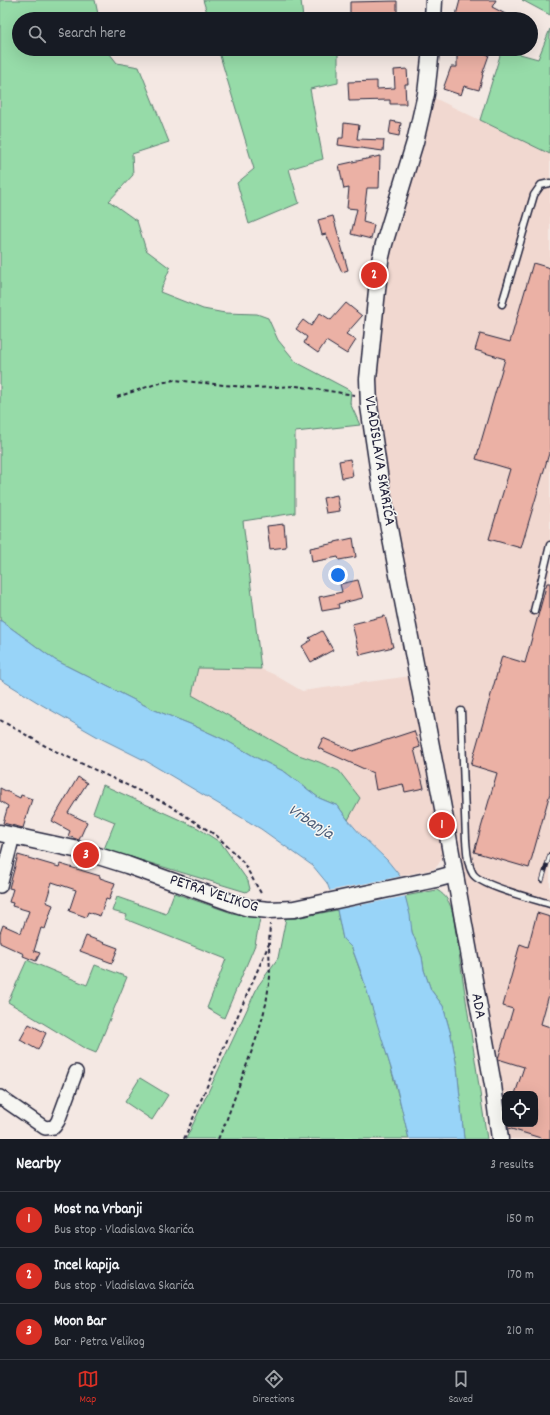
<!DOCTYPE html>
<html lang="en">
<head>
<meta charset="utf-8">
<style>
	:root { --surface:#171b24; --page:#242831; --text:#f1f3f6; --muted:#9ea1a6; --line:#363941; --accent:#d93025 }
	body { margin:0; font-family:Dekko,sans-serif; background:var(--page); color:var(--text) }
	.controls { position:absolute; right:12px; bottom:12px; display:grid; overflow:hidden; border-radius:8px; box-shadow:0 4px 16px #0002 }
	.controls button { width:36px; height:36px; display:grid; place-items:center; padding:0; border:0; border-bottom:1px solid var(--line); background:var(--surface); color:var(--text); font:20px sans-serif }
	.you { position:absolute; left:338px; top:575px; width:14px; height:14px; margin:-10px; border:3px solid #fff; border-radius:50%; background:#1a73e8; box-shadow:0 0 0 6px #1a73e833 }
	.badge { display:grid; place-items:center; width:26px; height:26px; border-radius:50%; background:var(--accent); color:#fff; font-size:13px; font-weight:700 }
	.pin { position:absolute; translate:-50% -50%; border:2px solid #fff; box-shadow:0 1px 4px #0006 }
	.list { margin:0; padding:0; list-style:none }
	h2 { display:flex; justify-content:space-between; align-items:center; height:52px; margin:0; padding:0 16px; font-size:17px }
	h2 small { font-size:13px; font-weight:400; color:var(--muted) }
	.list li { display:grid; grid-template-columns:26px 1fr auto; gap:12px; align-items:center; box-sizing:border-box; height:56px; padding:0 16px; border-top:1px solid var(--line) }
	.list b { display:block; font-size:15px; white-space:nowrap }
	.list p { margin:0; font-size:13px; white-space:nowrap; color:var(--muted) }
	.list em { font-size:13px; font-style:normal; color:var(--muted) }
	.icon { flex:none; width:22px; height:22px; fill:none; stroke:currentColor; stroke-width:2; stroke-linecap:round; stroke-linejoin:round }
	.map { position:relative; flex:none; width:550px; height:1139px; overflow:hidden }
	.search { position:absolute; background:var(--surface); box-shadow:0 4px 16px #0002; left:12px; right:12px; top:12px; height:44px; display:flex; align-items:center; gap:10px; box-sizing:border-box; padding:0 14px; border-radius:22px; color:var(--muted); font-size:15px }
	.sheet { height:220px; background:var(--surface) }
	nav { display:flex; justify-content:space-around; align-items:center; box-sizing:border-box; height:56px; border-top:1px solid var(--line); background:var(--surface); font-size:11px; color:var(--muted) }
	nav a { display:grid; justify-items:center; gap:2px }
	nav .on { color:var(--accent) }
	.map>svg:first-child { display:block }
	.built { fill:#f1d8d0; fill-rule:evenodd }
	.green { fill:#96dba8; stroke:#5c7e72 }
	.water { fill:#98d4f8; stroke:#698dac }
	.pier { fill:#f4e8e3 }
	.building { fill:#ebb1a5; stroke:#22223b }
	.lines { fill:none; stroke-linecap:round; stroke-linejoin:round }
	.service-casing { stroke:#22223b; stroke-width:9 }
	.minor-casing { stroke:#22223b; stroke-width:16 }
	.tertiary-casing { stroke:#22223b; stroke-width:19 }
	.path { stroke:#22223b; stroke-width:2; stroke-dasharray:4 3; stroke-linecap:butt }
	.service { stroke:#f6f6f2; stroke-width:6 }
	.minor { stroke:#f6f6f2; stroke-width:13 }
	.tertiary { stroke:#f6f6f2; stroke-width:16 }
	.rail-casing { stroke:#22223b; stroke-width:4.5 }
	.rail { stroke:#f6f6f2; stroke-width:3; stroke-dasharray:9; stroke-linecap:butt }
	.labels { text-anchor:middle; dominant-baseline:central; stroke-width:3; stroke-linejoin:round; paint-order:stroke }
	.street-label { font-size:16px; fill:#22223b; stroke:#f6f6f2 }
	.water-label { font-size:17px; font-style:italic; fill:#455774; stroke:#f6f6f2 }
</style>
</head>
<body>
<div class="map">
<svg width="550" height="1139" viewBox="0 0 550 1139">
	<rect width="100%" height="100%" fill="#f4e8e3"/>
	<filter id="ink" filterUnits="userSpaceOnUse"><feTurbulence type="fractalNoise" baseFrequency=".025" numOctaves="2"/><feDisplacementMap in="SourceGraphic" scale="8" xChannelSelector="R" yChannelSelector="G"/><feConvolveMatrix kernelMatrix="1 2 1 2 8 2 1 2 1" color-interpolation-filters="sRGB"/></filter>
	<g filter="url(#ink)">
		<!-- built -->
		<g class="built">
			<path d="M426,94L550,154V1139H500L369,406L375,316ZM505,1094H535V1124H505Z"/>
			<polygon points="198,668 261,669 273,674 302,691 411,676 443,850 443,856 438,865 434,869 400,876 387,860 361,835 348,820 360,798 339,771 319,762 296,754 192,695"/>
		</g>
		<!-- green -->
		<g class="green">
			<polygon points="0,0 95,0 99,19 19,19 19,49 106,49 117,63 139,67 169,142 132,154 133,175 109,201 137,221 146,250 170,268 160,292 203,309 225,313 257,314 268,318 278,340 296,362 351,391 350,403 360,425 295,432 295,513 243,521 261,669 198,668 192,695 296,754 319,762 339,771 360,798 348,820 338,806 319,798 285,772 257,758 227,741 190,724 152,709 55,660 0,620"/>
			<polygon points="203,0 301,0 303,19 209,19"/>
			<polygon points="522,0 550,0 550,15"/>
			<polygon points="550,29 550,154 480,120 502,49 538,59"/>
			<polygon points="218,49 338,49 338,83 310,89 323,159 289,169 299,203 249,224 237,183 254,169"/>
			<polygon points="103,785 198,828 221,843 248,881 250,889 246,892 104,849 115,822 93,813"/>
			<path d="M437,890C447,896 450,903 453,914L487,1139H464L457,1067L451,1035L443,1006L431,990L424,970L422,957L412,932L405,896Z"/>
			<polygon points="174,893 232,913 260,918 255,945 224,1018 207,1008 226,959 125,919 127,915 112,911 117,897 166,914"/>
			<path d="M337,910L343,939L352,948C375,1011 394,1074 409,1139H186L258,986L278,958L286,918H296Z"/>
			<polygon points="27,960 87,985 95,965 127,977 96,1053 84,1048 8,1002"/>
			<polygon points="140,1078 168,1095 152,1120 125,1102"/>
		</g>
		<!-- water -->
		<polygon class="water" points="0,620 55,660 152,709 190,724 227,741 257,758 285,772 319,798 338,806 348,820 361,835 387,860 400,876 410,915 412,932 422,957 424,970 431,990 443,1006 451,1035 457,1067 464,1139 409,1139 395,1081 362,975 352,948 343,939 337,910 327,883 313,866 261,829 146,761 98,737 42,705 0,679"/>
		<!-- pier -->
		<polygon class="pier" points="402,876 407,896 335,910 328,891"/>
		<!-- building -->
		<g class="building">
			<polygon points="460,0 496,0 492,7 515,19 455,19"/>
			<polygon points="397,1 397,13 366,13 366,19 350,19 350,2"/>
			<polygon points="472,49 489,55 482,75 483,75 479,90 464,86 461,95 443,89 451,67 457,67 457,50 470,54"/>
			<polygon points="407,69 408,84 405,84 406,104 390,104 390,100 349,101 348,82 377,81 377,89 395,88 394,70"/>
			<polygon points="391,121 401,123 399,136 389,134"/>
			<polygon points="344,123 359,125 357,139 384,140 383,151 338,145 339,138 343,138"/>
			<polygon points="380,156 379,188 367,188 363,222 374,225 371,239 351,234 357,209 347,208 349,188 344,189 339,165"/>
			<polygon points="333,216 348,270 342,272 326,234 322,235 318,220"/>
			<polygon points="533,263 550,268 550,450 521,548 489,539 510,469 476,459 505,359 475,350 480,334 510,342"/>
			<polygon points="346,303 362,316 346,334 356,340 347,354 326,341 318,353 304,343 307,337 296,329 303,320 311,326 320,313 331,320"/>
			<polygon points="350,459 353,476 342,478 339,461"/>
			<polygon points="337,495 340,511 326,513 323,498"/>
			<polygon points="284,524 286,547 270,549 267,526"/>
			<polygon points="353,538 356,557 339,560 338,557 312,562 310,548 335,543 335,542"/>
			<polygon points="358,580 363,598 338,604 339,608 322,611 319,597 342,592 340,584"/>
			<polygon points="547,583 550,583 550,793 529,868 474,852 497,773 471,765 502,656 525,663"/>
			<polygon points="385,616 393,647 360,655 352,624"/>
			<polygon points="322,631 333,650 311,662 302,646 311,640 309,638"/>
			<polygon points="414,731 420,747 414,749 424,788 405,792 403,784 376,790 373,773 318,748 323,738 353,751"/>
			<polygon points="78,777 87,783 68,813 87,822 79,840 68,836 70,831 52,821"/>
			<polygon points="0,788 20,798 21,795 32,799 23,828 3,823 8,806 0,801"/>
			<polygon points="18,855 59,867 60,864 100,876 100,878 115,883 109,900 106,899 100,916 88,912 86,917 69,911 76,890 52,882 46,902 53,905 45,929 41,928 34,951 40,953 36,961 23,956 24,954 0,943 0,933 3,925 21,933 29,911 12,906 13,903 9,902 13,889 9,888"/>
			<polygon points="537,913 550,917 550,991 541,1024 550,1027 550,1139 544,1139 508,1128 508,1124 535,1124 535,1094 515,1094 524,1067 498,1059 513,1009 503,1006 520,944 528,947"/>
			<polygon points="86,936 118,948 112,963 80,951"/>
			<polygon points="29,1024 46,1033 38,1050 20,1040"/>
		</g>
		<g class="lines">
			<defs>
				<g id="service">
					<polyline points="502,304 534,195 541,185 550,183"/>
					<polyline points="534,611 550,545"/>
					<path d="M461,711L466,840C467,851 467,864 473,874C481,886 534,899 550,904"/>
				</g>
				<g id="minor">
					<polyline points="0,886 13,836"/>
					<polyline points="0,1097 45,1128 54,1127 58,1121 76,1072"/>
				</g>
				<g id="tertiary">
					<polyline points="433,19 434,0"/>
					<polyline points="431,49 426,94 415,142 384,244 380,261 368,379 369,406 381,487 442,803 493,1085 500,1139"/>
					<polyline points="0,833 79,850 127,865 230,902 249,908 269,910 294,909 436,879 454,874"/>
				</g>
			</defs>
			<!-- service casing -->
			<use href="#service" class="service-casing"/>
			<!-- minor casing -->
			<use href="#minor" class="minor-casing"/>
			<!-- tertiary casing -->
			<use href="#tertiary" class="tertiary-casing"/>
			<!-- path -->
			<g class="path">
				<polyline points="117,397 156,384 174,380 254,388 296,386 355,395"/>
				<polyline points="0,720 49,748 167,804 217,836 243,862 262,895"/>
				<polyline points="184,1139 269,944 270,924"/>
				<polyline points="218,1139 225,1124 259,1031 266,1004 270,977 269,946"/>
			</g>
			<!-- service -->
			<use href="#service" class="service"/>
			<!-- minor -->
			<use href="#minor" class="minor"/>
			<!-- tertiary -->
			<use href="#tertiary" class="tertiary"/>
			<defs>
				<polyline id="rail" points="542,881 550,854"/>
			</defs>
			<!-- rail casing -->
			<use href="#rail" class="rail-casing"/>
			<!-- rail -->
			<use href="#rail" class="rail"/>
		</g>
	</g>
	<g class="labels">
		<!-- street labels -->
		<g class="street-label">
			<text transform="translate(379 461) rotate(81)">VLADISLAVA SKARIĆA</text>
			<text transform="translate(214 894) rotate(18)">PETRA VELIKOG</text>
			<text transform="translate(478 1006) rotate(80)">ADA</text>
		</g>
		<!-- water labels -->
		<g class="water-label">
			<text transform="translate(310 823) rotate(33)">Vrbanja</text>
		</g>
	</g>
</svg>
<div class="controls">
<button><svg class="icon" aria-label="locate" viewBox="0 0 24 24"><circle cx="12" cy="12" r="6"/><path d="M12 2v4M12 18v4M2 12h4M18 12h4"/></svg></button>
</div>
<div class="you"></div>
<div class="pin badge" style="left:442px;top:825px">1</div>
<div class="pin badge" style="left:374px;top:275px">2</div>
<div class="pin badge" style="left:86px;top:855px">3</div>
<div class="search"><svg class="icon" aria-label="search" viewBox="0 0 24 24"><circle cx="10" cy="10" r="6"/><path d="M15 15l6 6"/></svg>Search here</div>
</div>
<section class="sheet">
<h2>Nearby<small>3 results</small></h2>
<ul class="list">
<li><span class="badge">1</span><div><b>Most na Vrbanji</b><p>Bus stop · Vladislava Skarića</p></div><em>150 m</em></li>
<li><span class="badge">2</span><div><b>Incel kapija</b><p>Bus stop · Vladislava Skarića</p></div><em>170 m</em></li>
<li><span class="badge">3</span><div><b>Moon Bar</b><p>Bar · Petra Velikog</p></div><em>210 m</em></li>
</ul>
</section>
<nav>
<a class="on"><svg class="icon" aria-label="map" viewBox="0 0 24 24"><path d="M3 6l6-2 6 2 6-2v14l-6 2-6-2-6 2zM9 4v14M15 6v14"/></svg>Map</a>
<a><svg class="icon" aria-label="directions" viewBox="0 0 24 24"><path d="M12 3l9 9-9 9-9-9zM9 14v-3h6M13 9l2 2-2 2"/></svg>Directions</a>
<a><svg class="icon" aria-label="saved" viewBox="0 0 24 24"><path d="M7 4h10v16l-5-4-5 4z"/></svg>Saved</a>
</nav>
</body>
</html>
